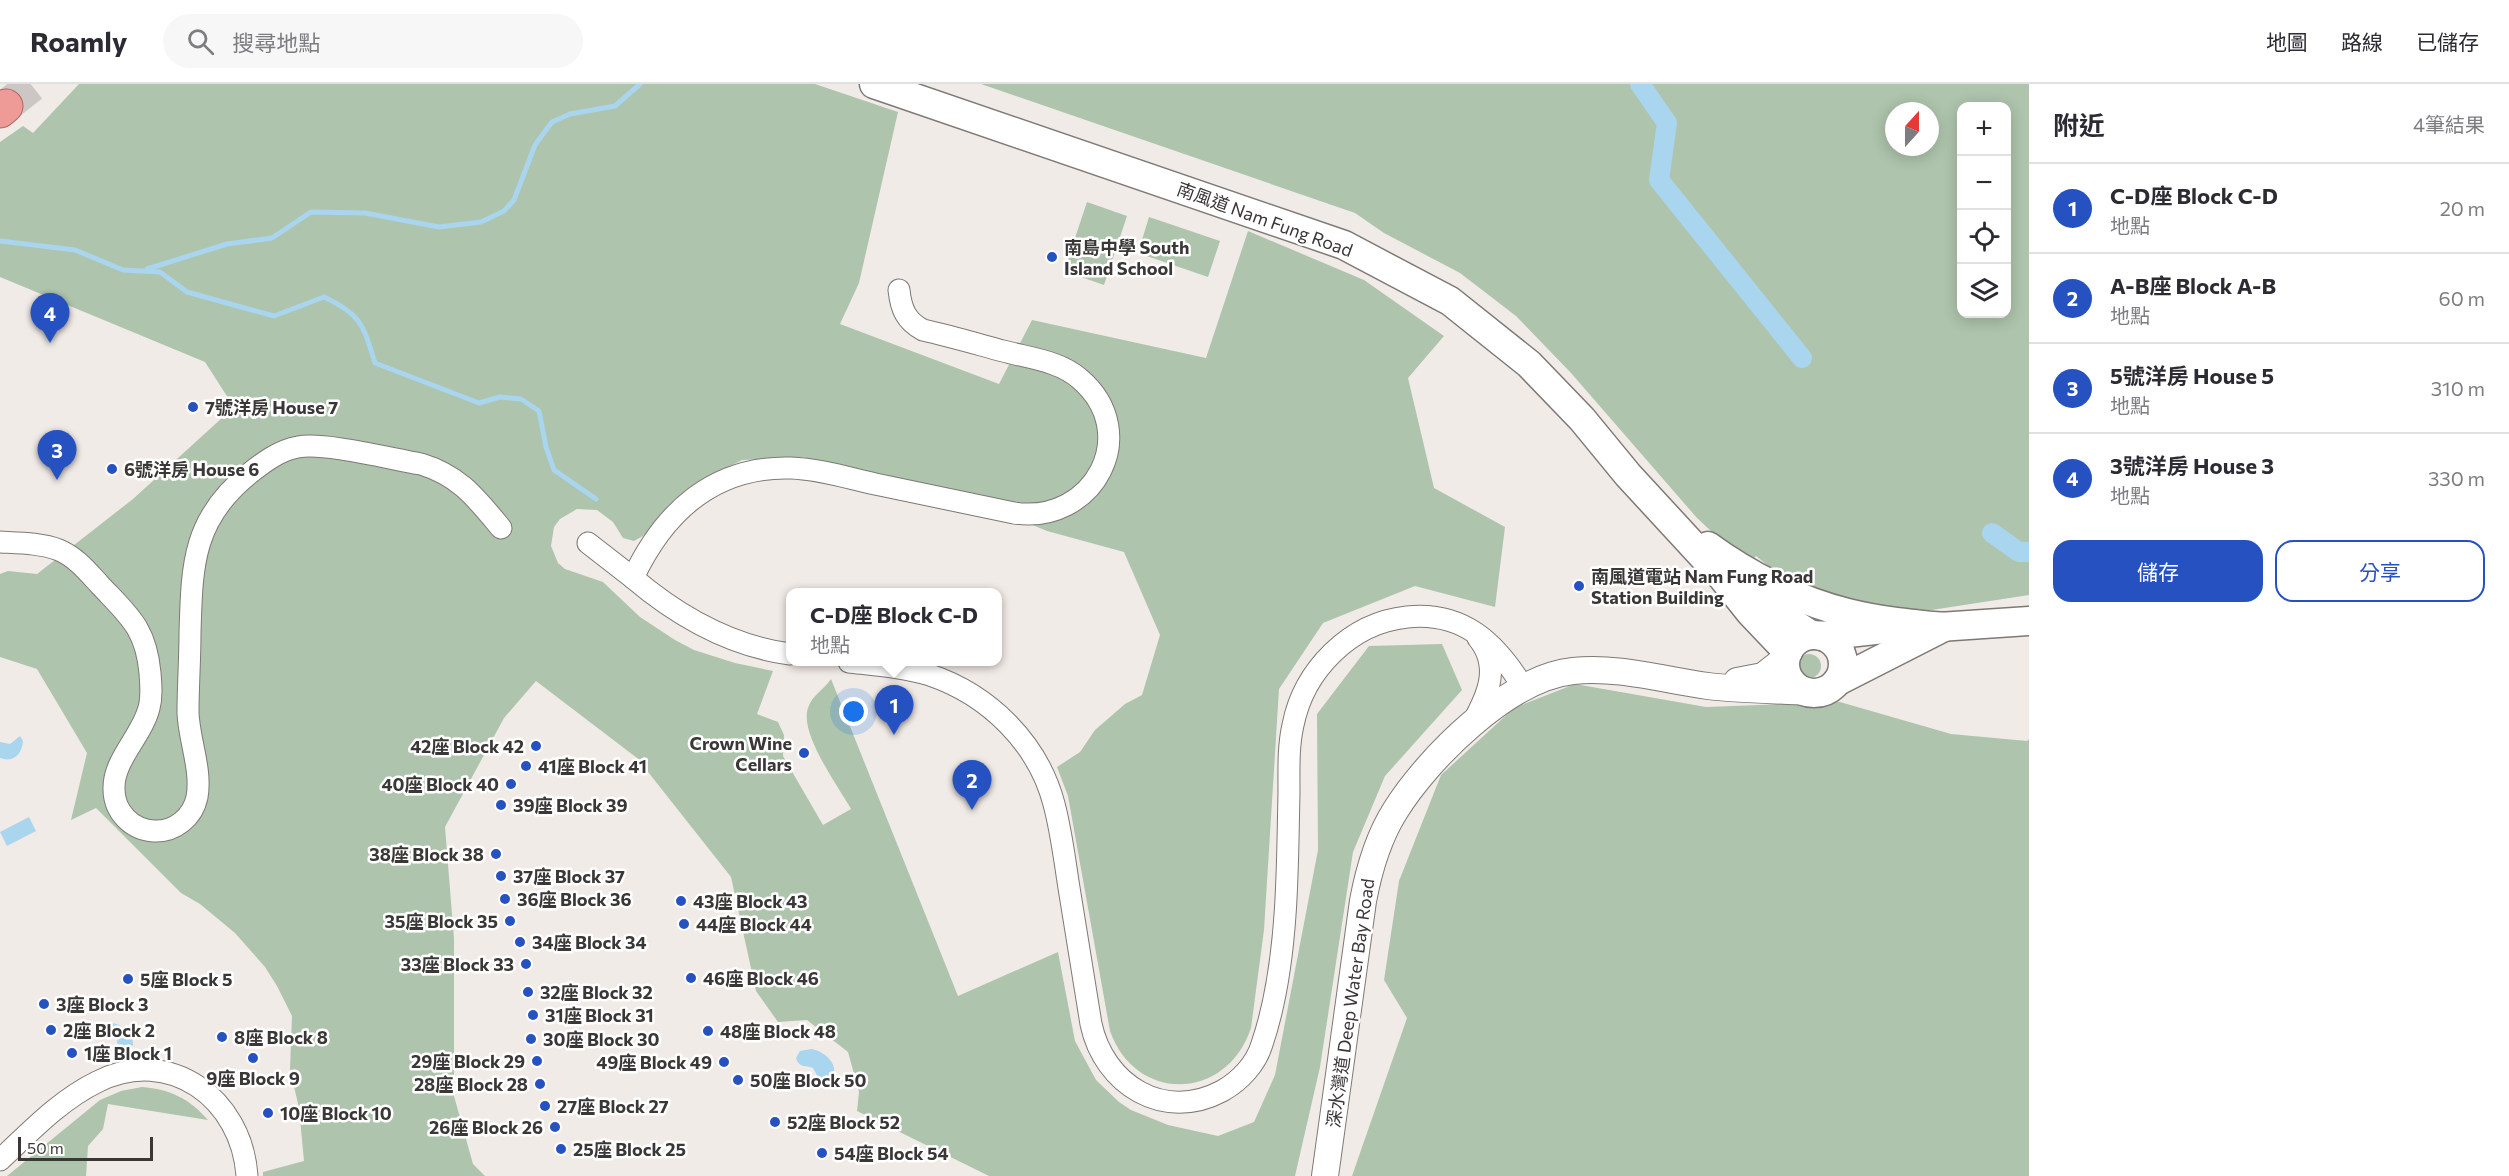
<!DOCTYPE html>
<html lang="zh-TW">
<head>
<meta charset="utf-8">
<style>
	:root { --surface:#fff; --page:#f7f7f7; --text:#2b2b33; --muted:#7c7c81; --line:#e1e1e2; --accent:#2552c0 }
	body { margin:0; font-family:Commissioner,"Noto Sans TC",sans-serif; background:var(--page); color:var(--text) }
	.controls { position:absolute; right:18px; top:18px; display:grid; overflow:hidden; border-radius:12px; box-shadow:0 3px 15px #0003 }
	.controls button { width:54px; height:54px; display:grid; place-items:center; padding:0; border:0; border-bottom:2px solid var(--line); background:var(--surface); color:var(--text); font:30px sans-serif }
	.compass { position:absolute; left:1885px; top:18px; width:54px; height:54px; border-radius:50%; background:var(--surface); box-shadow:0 3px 15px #0003; rotate:21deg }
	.scale { position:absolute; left:18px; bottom:15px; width:135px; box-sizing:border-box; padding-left:6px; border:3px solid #3a3836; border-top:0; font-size:16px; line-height:21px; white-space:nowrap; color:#3a3836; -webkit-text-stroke:4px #fff; paint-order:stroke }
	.you { position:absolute; left:854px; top:628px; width:21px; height:21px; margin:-15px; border:4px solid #fff; border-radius:50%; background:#1a73e8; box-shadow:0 0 0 9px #1a73e833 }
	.badge { display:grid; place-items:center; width:39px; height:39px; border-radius:50%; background:var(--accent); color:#fff; font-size:20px; font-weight:700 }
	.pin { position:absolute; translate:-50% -50px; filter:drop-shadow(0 2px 3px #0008) }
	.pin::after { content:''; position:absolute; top:32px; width:21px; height:18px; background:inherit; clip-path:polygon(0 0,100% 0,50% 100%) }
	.popup { position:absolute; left:786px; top:504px; width:216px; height:78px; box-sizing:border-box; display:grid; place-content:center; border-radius:12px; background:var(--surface); filter:drop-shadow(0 2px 4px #0005); font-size:20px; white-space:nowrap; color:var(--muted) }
	.popup b { font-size:22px; color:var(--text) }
	.popup::after { content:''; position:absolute; left:50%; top:100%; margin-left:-12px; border:12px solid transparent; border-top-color:var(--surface) }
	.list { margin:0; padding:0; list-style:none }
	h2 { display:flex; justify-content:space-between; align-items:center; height:78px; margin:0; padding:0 24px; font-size:26px }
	h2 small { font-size:20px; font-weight:400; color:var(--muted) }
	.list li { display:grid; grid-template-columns:39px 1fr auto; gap:18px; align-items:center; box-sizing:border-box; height:90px; padding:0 24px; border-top:2px solid var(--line) }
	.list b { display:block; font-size:22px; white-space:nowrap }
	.list p { margin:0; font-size:20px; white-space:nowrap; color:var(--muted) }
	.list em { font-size:20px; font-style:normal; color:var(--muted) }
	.actions { display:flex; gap:12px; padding:18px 24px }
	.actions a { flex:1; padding:14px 0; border:2px solid var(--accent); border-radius:18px; text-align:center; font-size:21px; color:var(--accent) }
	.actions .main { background:var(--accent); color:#fff }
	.icon { flex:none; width:33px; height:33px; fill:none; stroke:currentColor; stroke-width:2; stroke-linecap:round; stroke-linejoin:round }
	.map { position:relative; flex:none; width:2029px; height:1092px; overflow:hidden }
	header { display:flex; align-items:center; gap:36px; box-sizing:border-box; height:84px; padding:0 30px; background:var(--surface); border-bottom:2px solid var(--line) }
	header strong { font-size:28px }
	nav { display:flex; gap:33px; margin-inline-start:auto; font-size:21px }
	.search { width:420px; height:54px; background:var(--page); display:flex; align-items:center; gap:15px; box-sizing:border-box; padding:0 21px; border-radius:33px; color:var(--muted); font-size:22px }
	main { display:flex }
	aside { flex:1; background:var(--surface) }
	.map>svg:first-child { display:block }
	.green { fill:#aec4ac; fill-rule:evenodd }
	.water { fill:#aad5ef }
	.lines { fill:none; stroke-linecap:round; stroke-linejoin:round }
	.stream { stroke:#aad5ef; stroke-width:5 }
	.canal { stroke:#aad5ef; stroke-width:20 }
	.trunk-tunnel { stroke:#ccc7c4; stroke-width:33; stroke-dasharray:33 16; stroke-linecap:butt }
	.minor-casing { stroke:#7e7976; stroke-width:23 }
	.tertiary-casing { stroke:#7e7976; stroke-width:28 }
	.secondary-casing { stroke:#7e7976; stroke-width:31 }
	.trunk-casing { stroke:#ac6865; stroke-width:35 }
	.minor { stroke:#fff; stroke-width:21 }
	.tertiary { stroke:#fff; stroke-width:26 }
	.secondary { stroke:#fff; stroke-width:28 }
	.trunk { stroke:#ee9b98; stroke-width:33 }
	.poi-dot { fill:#2552c0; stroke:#fff; stroke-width:2 }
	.labels { text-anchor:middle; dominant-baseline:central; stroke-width:5; stroke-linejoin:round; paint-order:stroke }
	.street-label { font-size:18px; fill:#3a3836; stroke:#fff }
	.poi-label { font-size:18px; font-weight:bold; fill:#3a3836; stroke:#fff; text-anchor:start }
</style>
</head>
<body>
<header>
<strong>Roamly</strong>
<div class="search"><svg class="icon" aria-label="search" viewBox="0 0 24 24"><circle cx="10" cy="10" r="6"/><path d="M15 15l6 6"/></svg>搜尋地點</div>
<nav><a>地圖</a><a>路線</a><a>已儲存</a></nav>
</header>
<main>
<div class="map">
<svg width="2029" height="1092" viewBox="0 0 2029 1092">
	<rect width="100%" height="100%" fill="#f1ebe7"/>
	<!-- green -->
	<g class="green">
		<path d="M79,0H815L898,28L859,199L840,240L999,300L1032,236L1206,274L1248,147L1364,196L1444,252L1408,294L1434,404L1505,443L1495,523L1415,502L1323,539L1279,605L1264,846L1251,944C1227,1017 1136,1020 1110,947L1068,712L1057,683L1080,668L1095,646L1125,620L1142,611L1160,551L1124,468L1047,447L1003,429L803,373L742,376L690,403L655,441L643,452L634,457L623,454L613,438L597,426L577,425L560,435L554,443L551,462L558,479L565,485L603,498L640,533L675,556L694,566L735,579L773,587L757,630L778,638L784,651L783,672L823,741L851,725C838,702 799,649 808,624C812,611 824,606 831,595L958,912L1058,868L1075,957L1096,996L1119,1018L1131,1026L1168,1041L1218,1052L1254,1038L1275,991L1318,766L1317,630L1369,562L1442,560L1462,606L1385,692L1353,768L1320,983L1295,1092H989L857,1027L859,1008L848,968L807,936L778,938L756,907L731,793L637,674L536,597L504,634L445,743L454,855V1012L473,1080L485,1092H263V1088L304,1077L299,1024L290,985L292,932L277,902L265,883L235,849L200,820L181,809L96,724L71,736L87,669L37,585L0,573V490L8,487L37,490L133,415L234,323L205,278L0,193V58L23,42L33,49Z"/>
		<path d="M981,0H2029V511L1899,531L1791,500L1756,472L1753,475L1725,460L1697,434L1571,289L1516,232L1460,189L1384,149L1355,129ZM1962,22H2006V230H1962ZM1894,27H1930V63H1894Z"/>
		<polygon points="1087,118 1127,132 1104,201 1064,187"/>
		<polygon points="1149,133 1220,157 1208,193 1138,169"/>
		<circle cx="1809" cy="582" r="12"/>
		<polygon points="1575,600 1706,623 1840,618 1951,650 2027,657 2029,655 2029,1092 1352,1092 1407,934 1384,896 1399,797 1441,691 1514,624"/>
		<path d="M142,1003C170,1005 190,1015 208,1036L108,1020L103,1045L88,1062L86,1092H7L100,1016L121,1007Z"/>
	</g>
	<!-- water -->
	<g class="water">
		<path d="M20,652L23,657C22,670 14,679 0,674V658L10,660Z"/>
		<polygon points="29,733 36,747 7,762 0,748"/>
		<path d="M112,939C123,941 134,950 133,961L130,965L123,966L117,959L118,952L107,947L108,942Z"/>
		<path d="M811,965C827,967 843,985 829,999H821L813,984C805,981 799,984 796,974L800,967Z"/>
	</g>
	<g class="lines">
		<!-- stream -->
		<g class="stream">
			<path d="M0,157L75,166L123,186L160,188L187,208L274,232L324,213C362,231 363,241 375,279L479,319L500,313L521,315L539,327L546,363L554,386L596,415"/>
			<polyline points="147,185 227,160 272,154 311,128 365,129 439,143 481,138 504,127 514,116 535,61 552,38 570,30 615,22 640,0"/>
		</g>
		<!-- canal -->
		<g class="canal">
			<polyline points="1640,0 1667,39 1659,96 1802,274"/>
			<polyline points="1992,449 2019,468 2029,468"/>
		</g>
		<!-- trunk-tunnel -->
		<polyline class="trunk-tunnel" points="6,22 34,0"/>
		<defs>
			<g id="minor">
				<path d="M0,458C19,459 41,459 59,466C76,473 88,488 100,501C129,532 146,544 150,589C151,601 152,613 149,624C142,652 113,676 114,705C114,728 132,746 154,747C175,748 193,733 197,713C202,686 189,656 188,629C188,602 190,576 190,549C192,482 192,435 250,389C264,378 280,366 298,363C324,358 391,375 421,380C460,392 476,414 501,444"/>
				<polyline points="588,459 633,494"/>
				<path d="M790,570C730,562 679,533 633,494C664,428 714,382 791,384C821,385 851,395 880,401C925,410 969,420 1014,429C1094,441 1143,349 1080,295C1060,277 1029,274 1003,267C977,260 950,252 923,246C906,237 901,225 899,206"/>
				<path d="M849,578C876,581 904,583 930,591C989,611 1038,659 1054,720C1062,750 1065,780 1070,810C1077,854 1084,897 1091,940C1104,1001 1164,1038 1222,1007C1240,997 1256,980 1262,960C1276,919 1282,874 1285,831C1288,790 1288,749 1289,709C1289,686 1288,663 1293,641C1304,586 1350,539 1407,533C1463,527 1496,559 1523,603"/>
				<path d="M1473,638C1488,611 1501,582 1478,554"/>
				<path d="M0,1076C30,1048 60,1016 97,998C170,961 242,1015 247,1092"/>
			</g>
			<g id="tertiary">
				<polyline points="1737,597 1763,592 1786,574"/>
				<path d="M1325,1092L1363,817C1369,785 1378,754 1395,727C1428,674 1508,594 1573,587C1617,582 1664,596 1708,602C1741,606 1775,606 1809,608"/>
			</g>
			<g id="secondary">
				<polyline points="874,0 1344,161 1450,217 1529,280 1582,335 1628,391 1723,494 1750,528 1788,568"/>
				<path d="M1708,462C1749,492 1799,517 1848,529C1880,537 1912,540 1944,543"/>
				<polyline points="1750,511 1811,551"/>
				<polyline points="1924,544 2029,537"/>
				<circle cx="1814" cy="580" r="29"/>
				<polyline points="1821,552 1884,545"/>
				<polyline points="1838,597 1944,543"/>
			</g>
			<polyline id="trunk" points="0,27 6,22"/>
		</defs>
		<!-- minor casing -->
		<use href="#minor" class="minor-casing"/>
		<!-- tertiary casing -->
		<use href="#tertiary" class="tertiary-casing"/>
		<!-- secondary casing -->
		<use href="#secondary" class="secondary-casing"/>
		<!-- trunk casing -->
		<use href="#trunk" class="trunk-casing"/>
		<!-- minor -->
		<use href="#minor" class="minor"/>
		<!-- tertiary -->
		<use href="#tertiary" class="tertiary"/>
		<!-- secondary -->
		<use href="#secondary" class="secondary"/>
		<!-- trunk -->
		<use href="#trunk" class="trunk"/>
	</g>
	<!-- markers -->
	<g class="poi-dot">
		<circle cx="1052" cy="173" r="6"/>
		<circle cx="193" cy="323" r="6"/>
		<circle cx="112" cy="385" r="6"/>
		<circle cx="1579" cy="502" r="6"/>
		<circle cx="536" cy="662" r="6"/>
		<circle cx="804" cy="669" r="6"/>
		<circle cx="526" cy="682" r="6"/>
		<circle cx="511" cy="700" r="6"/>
		<circle cx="501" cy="721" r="6"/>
		<circle cx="496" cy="770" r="6"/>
		<circle cx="501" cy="792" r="6"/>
		<circle cx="505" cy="815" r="6"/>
		<circle cx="681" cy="817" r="6"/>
		<circle cx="510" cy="837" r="6"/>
		<circle cx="684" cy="840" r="6"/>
		<circle cx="520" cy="858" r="6"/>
		<circle cx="526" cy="880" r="6"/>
		<circle cx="691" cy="894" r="6"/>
		<circle cx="128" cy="895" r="6"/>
		<circle cx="528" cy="908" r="6"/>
		<circle cx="44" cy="920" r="6"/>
		<circle cx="533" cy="931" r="6"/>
		<circle cx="51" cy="946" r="6"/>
		<circle cx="708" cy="947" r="6"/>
		<circle cx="222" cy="953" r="6"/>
		<circle cx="531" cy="955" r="6"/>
		<circle cx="72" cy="969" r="6"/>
		<circle cx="253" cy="974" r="6"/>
		<circle cx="537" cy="977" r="6"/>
		<circle cx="724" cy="978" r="6"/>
		<circle cx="738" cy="996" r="6"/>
		<circle cx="540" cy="1000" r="6"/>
		<circle cx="545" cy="1022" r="6"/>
		<circle cx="268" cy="1029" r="6"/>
		<circle cx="775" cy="1038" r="6"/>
		<circle cx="555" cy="1043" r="6"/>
		<circle cx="561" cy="1065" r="6"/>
		<circle cx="822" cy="1069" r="6"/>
	</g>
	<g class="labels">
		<!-- street labels -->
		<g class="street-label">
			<text transform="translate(1265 135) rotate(20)">南風道 Nam Fung Road</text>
			<text transform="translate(1350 919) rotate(-82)">深水灣道 Deep Water Bay Road</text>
		</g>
		<!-- poi labels -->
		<g class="poi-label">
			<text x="1064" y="163">南島中學 South<tspan x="1064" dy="21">Island School</tspan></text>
			<text x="205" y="323">7號洋房 House 7</text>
			<text x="124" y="385">6號洋房 House 6</text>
			<text x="1591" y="492">南風道電站 Nam Fung Road<tspan x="1591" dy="21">Station Building</tspan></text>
			<text x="792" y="659" text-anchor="end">Crown Wine<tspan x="792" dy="21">Cellars</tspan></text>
			<text x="524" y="662" text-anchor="end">42座 Block 42</text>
			<text x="538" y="682">41座 Block 41</text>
			<text x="499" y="700" text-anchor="end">40座 Block 40</text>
			<text x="513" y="721">39座 Block 39</text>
			<text x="484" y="770" text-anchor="end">38座 Block 38</text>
			<text x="513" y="792">37座 Block 37</text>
			<text x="517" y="815">36座 Block 36</text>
			<text x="693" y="817">43座 Block 43</text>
			<text x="498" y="837" text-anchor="end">35座 Block 35</text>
			<text x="696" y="840">44座 Block 44</text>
			<text x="532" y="858">34座 Block 34</text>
			<text x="514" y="880" text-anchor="end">33座 Block 33</text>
			<text x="703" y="894">46座 Block 46</text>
			<text x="140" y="895">5座 Block 5</text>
			<text x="540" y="908">32座 Block 32</text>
			<text x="56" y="920">3座 Block 3</text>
			<text x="545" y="931">31座 Block 31</text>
			<text x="63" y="946">2座 Block 2</text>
			<text x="720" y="947">48座 Block 48</text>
			<text x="234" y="953">8座 Block 8</text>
			<text x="543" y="955">30座 Block 30</text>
			<text x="84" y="969">1座 Block 1</text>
			<text x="525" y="977" text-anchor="end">29座 Block 29</text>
			<text x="712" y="978" text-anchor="end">49座 Block 49</text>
			<text x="253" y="994" text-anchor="middle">9座 Block 9</text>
			<text x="750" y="996">50座 Block 50</text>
			<text x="528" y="1000" text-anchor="end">28座 Block 28</text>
			<text x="557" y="1022">27座 Block 27</text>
			<text x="280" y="1029">10座 Block 10</text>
			<text x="787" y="1038">52座 Block 52</text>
			<text x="543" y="1043" text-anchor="end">26座 Block 26</text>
			<text x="573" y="1065">25座 Block 25</text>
			<text x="834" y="1069">54座 Block 54</text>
		</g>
	</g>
</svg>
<div class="controls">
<button>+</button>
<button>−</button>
<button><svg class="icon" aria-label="locate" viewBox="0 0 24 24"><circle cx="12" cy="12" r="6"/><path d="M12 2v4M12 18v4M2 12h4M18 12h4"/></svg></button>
<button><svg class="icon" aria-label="layers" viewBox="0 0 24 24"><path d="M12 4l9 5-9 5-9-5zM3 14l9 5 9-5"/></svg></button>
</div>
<svg class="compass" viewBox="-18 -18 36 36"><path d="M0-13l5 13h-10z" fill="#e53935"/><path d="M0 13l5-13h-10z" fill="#7c7c81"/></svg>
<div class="scale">50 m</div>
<div class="you"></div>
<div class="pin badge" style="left:894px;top:651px">1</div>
<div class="popup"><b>C-D座 Block C-D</b>地點</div>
<div class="pin badge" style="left:972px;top:726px">2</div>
<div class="pin badge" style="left:57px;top:396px">3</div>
<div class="pin badge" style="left:50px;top:259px">4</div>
</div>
<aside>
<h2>附近<small>4筆結果</small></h2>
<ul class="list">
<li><span class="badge">1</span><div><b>C-D座 Block C-D</b><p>地點</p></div><em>20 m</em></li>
<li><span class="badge">2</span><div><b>A-B座 Block A-B</b><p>地點</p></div><em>60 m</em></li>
<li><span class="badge">3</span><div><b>5號洋房 House 5</b><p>地點</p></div><em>310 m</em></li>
<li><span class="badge">4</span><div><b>3號洋房 House 3</b><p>地點</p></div><em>330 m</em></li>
</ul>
<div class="actions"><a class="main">儲存</a><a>分享</a></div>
</aside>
</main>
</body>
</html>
